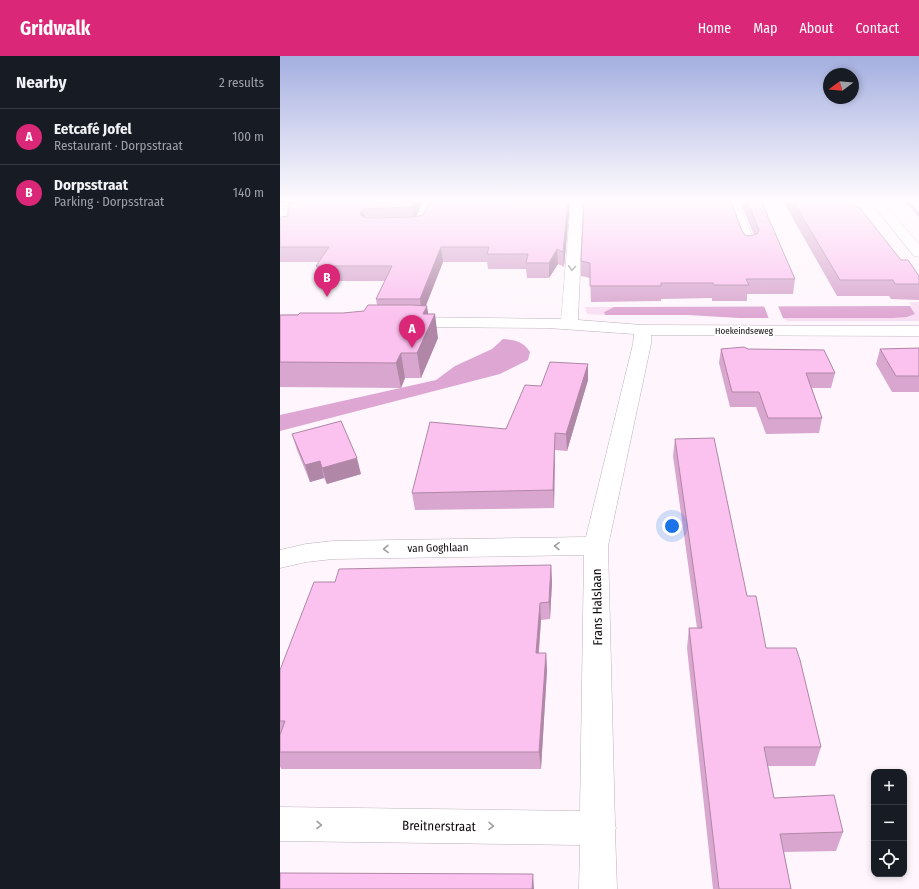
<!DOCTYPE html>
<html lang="en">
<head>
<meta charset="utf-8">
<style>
	:root { --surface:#171b24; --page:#20242c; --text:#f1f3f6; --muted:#9ea1a6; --line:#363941; --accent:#db2777 }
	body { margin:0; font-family:"Fira Sans Condensed",sans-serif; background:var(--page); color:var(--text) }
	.controls { position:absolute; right:12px; bottom:12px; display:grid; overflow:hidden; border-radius:8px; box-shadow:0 2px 6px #0003 }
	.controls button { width:36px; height:36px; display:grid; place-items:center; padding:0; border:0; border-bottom:1px solid var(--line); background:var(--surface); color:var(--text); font:20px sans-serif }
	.compass { position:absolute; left:543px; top:12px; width:36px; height:36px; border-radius:50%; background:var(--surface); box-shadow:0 2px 6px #0003; rotate:254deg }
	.you { position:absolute; left:392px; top:470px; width:14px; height:14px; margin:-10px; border:3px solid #fff; border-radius:50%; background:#1a73e8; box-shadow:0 0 0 6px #1a73e833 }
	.badge { display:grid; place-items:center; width:26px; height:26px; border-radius:50%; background:var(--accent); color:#fff; font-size:13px; font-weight:700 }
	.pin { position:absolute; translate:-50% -33px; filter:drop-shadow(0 1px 2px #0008) }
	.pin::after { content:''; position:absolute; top:21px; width:14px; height:12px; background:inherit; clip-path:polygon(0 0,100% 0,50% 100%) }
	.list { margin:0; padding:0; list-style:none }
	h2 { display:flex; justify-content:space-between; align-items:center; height:52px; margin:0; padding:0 16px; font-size:17px }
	h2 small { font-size:13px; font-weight:400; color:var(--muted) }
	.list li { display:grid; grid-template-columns:26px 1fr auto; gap:12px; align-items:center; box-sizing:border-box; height:56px; padding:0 16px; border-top:1px solid var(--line) }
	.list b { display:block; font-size:15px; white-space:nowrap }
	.list p { margin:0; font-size:13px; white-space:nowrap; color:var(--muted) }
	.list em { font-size:13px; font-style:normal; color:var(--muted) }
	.icon { flex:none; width:22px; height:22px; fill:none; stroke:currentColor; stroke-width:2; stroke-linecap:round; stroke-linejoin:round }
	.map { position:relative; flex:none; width:639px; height:833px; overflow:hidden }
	header { display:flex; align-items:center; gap:24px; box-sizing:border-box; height:56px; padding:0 20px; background:var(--accent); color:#fff }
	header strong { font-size:19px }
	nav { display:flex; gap:22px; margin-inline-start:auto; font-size:14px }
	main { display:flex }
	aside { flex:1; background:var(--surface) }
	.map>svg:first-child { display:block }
	.green { fill:#f9def3 }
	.water { fill:#dea7d3 }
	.pier { fill:#fef6fc }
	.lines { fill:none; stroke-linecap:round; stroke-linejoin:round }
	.stream { fill:#dea7d3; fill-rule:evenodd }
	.minor-casing { stroke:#bdb1ba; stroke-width:1 }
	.minor { fill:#fff; fill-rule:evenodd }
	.wall { fill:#d8a6ce }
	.shaded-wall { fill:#b087a7 }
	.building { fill:#fbc1ef; stroke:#b087a7 }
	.oneway { stroke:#9f9d9e }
	.labels { text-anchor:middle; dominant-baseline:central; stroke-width:4; stroke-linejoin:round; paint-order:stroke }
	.far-street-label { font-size:9px; fill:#0e0a0d; stroke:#fff }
	.street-label { font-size:11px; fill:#0e0a0d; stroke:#fff }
	.near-street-label { font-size:13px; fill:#0e0a0d; stroke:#fff }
</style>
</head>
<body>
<header>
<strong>Gridwalk</strong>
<nav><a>Home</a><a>Map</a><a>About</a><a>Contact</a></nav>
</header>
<main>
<aside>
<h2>Nearby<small>2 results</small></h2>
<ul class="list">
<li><span class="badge">A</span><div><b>Eetcafé Jofel</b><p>Restaurant · Dorpsstraat</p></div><em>100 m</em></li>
<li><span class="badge">B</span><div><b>Dorpsstraat</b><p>Parking · Dorpsstraat</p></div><em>140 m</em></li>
</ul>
</aside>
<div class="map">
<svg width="639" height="833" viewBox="0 0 639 833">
	<rect width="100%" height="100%" fill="#fef6fc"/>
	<!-- green -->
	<g class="green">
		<polygon points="629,246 639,246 639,265 508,265 502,262 627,261 635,258"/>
		<polygon points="305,251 334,251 324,256 325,259 307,258"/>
	</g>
	<!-- water -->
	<g class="water">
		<polygon points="630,250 635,258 627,261 613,262 459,262 408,259 325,259 324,256 334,251"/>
		<path d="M223,283C235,284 243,285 250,296L248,304L220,318L0,375V359L156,324L175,310L212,293Z"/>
	</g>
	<!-- pier -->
	<polygon class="pier" points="484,250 498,250 503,262 489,263"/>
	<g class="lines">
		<!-- stream -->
		<polygon class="stream" points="624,145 629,145 639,156 639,161"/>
		<defs>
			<g id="minor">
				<polygon points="17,145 30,145 17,159 0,162 0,154 9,153"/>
				<polygon points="291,145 303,145 298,264 362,269 639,270 639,280 371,279 371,288 328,490 335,769 336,772 335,775 337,833 299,833 300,789 0,785 0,751 300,755 304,499 53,503 26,506 0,512 0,494 26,488 53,485 306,481 353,288 354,278 268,272 127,271 121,270 119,266 121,262 127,261 281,263"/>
				<polygon points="446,145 458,145 476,189 474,192 469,193 464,192 462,189"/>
				<polygon points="590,145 602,145 639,188 639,201 634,200"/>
			</g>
		</defs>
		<!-- minor casing -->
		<use href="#minor" class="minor-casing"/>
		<!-- minor -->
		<use href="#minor" class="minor"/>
	</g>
	<!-- wall -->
	<g class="wall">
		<polygon points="0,145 15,145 14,147 143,145 136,161 290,145 284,211 278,208 269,222 247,222 246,213 208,213 207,206 163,206 146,250 148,258 158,282 141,322 125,322 121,332 0,331 0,259 63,257 84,255 97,249 96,243 105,225 40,225 36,210 39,206 0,206 0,161 8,160 9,147 0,147"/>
		<polygon points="460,145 487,145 482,147 515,223 513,238 467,238 467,245 432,245 432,242 381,243 381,245 311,246 310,222 301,220 301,205 462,175 465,179 470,180 474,179"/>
		<polygon points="503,145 569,145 621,204 639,220 639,244 611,243 609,240 557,240"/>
		<polygon points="639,292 639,336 612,336 596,308 600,293"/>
		<polygon points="441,293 468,293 555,317 551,332 532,332 542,362 539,377 486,378 476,351 450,351 439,307"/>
		<polygon points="308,308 308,324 287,395 275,394 274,452 135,454 132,437 226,373 261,330"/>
		<polygon points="12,378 81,418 47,428 44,422 30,426 17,394"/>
		<polygon points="395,383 467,540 486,592 541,691 535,710 488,710 494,742 563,776 556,795 504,796 511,833 433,833 407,592 409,572 417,572 393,400"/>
		<polygon points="271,509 272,526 270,563 261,564 259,597 266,597 267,614 261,713 1,713 0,710 0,614 55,526"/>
	</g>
	<!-- shaded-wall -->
	<g class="shaded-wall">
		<polygon points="9,145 15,145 10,149"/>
		<polygon points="135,145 143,145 134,165 132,151"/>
		<polygon points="288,145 290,145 284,211 283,196"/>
		<polygon points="477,145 487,145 476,150"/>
		<polygon points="83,153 86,167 80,158"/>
		<polygon points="161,191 163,206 142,259 140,243"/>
		<polygon points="277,193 278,208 269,222 269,207"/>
		<polygon points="147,250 150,269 155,258 158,282 141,322 137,297 143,258"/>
		<polygon points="121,297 125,322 121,332 116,307"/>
		<polygon points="308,308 308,324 287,395 286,378"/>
		<polygon points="275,377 275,394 274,452 273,434"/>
		<polygon points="77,402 81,418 47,428 42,412"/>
		<polygon points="40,405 44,422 30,426 25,409"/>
		<polygon points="271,509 272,526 270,563 269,546"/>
		<polygon points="260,547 261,564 257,614 256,597"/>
		<polygon points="266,597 267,614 261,713 259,696"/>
		<polygon points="253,818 254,833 252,833"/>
	</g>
	<!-- building -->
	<g class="building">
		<polygon points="16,145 135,145 132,151 83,153 80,158 83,161 88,162 133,161 143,159 150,145 288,145 283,196 277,193 269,207 246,207 248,198 207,198 209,191 161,191 140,243 96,243 112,210 36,210 49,191 0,191 0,161 8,160 8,148 15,146"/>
		<polygon points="304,145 451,145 462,175 465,179 470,180 477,178 479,174 467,145 481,145 515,223 466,223 469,229 434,229 433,227 381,227 381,230 310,230 310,207 301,205"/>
		<polygon points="513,145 569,145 574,151 579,151 621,204 628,204 639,220 639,228 615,228 613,224 560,224"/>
		<polygon points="88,249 133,249 147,250 143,258 155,258 137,297 121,297 116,307 0,306 0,259 18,259 20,257 63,257 84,255"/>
		<polygon points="464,291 468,293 544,294 555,317 526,317 542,362 488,362 479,336 452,336 441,293"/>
		<polygon points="639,292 639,320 616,320 600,293"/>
		<polygon points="270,306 308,308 286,378 275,377 273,434 132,437 150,366 226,373 245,329 261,330"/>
		<polygon points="61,365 77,402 42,412 40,405 25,409 12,378"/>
		<polygon points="434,382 467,540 476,540 486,592 516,592 520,604 541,691 484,691 494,742 554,739 563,776 500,778 511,833 439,833 409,572 422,572 395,383"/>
		<polygon points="271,509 269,546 260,547 256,597 266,597 259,696 0,696 0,679 5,665 0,665 0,614 34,526 55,526 59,513"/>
		<polygon points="0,817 253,818 252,833 0,833"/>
	</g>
	<!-- one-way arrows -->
	<defs><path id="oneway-chevron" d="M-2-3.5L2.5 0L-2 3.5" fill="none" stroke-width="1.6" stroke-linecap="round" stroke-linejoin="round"/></defs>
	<g class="oneway">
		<use href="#oneway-chevron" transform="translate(292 212) rotate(94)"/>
		<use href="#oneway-chevron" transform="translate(277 490) rotate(-179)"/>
		<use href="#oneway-chevron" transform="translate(106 493) rotate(179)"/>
		<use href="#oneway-chevron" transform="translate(39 769) rotate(1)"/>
		<use href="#oneway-chevron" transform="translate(211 770) rotate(1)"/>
	</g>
	<!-- sky -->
	<linearGradient id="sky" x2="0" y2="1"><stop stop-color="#a4afe0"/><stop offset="0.55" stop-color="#fffbfe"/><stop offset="1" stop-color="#fffbfe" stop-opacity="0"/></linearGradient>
	<rect width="639" height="262" fill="url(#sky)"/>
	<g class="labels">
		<!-- far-street labels -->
		<g class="far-street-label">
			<text x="464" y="275">Hoekeindseweg</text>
		</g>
		<!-- street labels -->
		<g class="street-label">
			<text transform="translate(158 492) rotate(-1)">van Goghlaan</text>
		</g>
		<!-- near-street labels -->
		<g class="near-street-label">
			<text transform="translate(317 551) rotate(-91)">Frans Halslaan</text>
			<text transform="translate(159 770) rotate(1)">Breitnerstraat</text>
		</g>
	</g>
</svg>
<div class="controls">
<button>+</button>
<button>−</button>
<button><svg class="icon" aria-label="locate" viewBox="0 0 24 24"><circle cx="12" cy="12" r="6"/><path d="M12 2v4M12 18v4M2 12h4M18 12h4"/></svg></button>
</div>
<svg class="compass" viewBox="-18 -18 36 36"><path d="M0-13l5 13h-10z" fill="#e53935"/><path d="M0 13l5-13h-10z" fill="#9ea1a6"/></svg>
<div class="you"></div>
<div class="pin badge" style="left:132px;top:292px">A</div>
<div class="pin badge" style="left:47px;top:241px">B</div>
</div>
</main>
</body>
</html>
